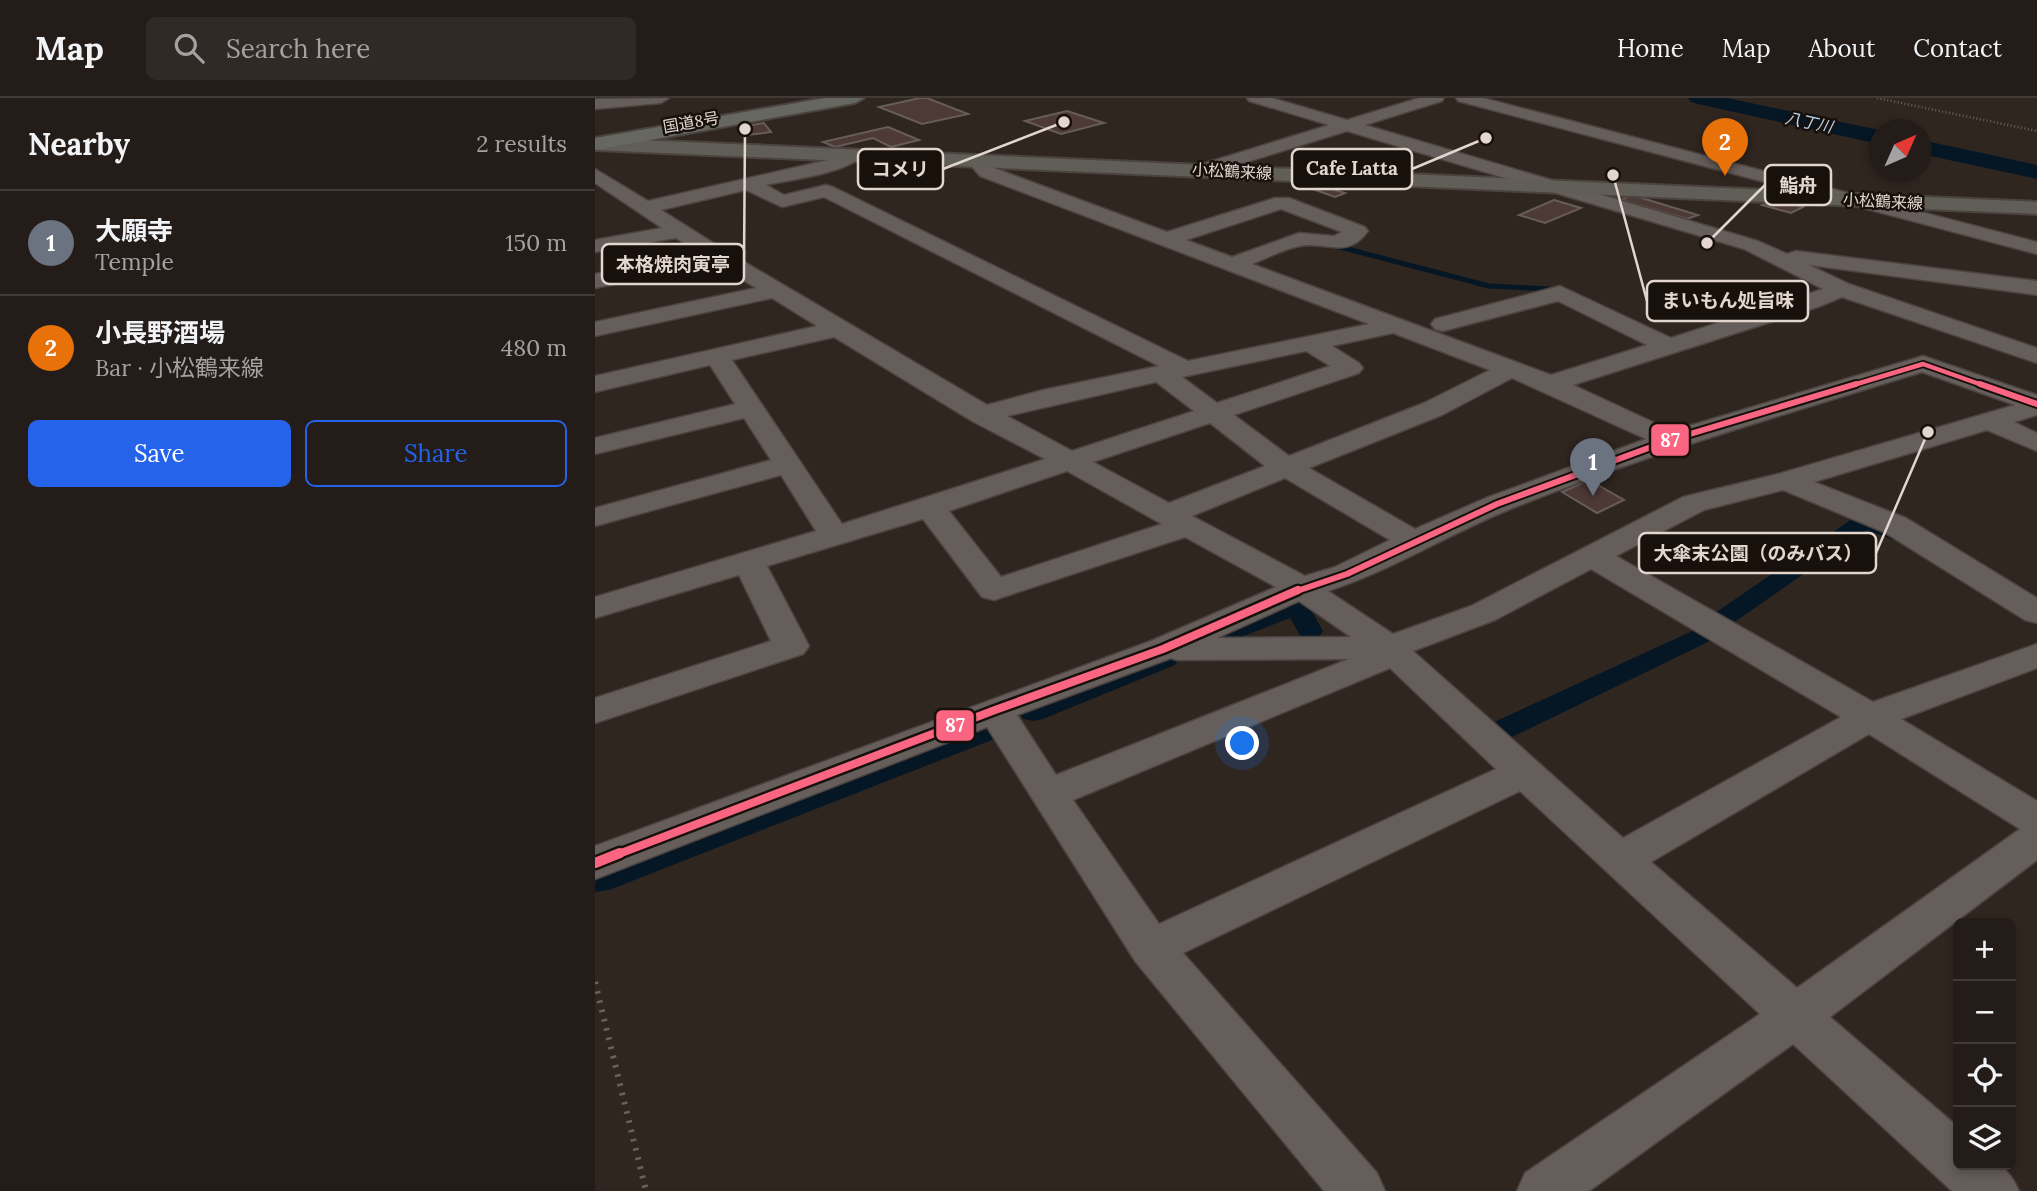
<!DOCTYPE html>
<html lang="en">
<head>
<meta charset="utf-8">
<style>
	:root { --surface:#241c18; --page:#302925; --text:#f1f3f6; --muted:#a3a1a2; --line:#413a37; --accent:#2563eb }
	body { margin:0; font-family:Lora,"Noto Sans JP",serif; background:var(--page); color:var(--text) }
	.controls { position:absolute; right:21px; bottom:21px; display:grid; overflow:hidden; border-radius:10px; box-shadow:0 4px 10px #0003 }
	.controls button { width:63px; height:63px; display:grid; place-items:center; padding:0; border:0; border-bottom:2px solid var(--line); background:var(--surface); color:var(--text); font:35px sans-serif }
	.compass { position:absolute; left:1274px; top:21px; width:63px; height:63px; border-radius:50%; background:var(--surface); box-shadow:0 4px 10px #0003; rotate:45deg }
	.you { position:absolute; left:648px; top:646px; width:24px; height:24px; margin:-18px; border:5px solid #fff; border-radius:50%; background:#1a73e8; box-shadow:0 0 0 10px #1a73e833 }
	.badge { display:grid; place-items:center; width:46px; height:46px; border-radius:50%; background:var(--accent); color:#fff; font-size:23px; font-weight:700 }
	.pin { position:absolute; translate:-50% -58px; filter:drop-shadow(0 2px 4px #0008) }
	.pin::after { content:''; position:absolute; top:37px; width:24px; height:21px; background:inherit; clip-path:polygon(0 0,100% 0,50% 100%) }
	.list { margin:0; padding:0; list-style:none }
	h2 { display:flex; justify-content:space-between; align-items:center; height:91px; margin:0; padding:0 28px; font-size:30px }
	h2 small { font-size:23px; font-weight:400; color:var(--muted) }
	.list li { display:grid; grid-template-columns:46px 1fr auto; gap:21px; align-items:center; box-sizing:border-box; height:105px; padding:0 28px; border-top:2px solid var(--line) }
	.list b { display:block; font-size:26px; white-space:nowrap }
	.list p { margin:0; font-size:23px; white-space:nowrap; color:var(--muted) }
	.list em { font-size:23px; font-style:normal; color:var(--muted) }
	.actions { display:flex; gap:14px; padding:21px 28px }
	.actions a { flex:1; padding:16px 0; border:2px solid var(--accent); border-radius:10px; text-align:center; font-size:24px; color:var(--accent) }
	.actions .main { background:var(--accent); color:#fff }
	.icon { flex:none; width:38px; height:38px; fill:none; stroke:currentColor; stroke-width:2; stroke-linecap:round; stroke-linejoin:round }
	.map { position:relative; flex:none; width:1442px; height:1093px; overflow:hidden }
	header { display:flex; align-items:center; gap:42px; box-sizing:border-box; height:98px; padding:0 35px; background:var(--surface); border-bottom:2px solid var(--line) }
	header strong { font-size:33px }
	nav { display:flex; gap:38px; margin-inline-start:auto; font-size:24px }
	.search { width:490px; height:63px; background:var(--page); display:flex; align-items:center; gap:18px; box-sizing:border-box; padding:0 24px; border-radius:10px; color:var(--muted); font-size:26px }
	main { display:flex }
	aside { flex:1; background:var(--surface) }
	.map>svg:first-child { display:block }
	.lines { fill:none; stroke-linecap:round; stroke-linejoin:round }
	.stream { stroke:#051625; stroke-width:5 }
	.canal { fill:#051625; fill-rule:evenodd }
	.river { fill:#051625; fill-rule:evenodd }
	.building { fill:#4d3a36; stroke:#665d59; stroke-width:2 }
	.minor-casing { stroke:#4b433f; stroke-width:3 }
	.major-casing { stroke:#4b433f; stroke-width:4 }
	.highway-casing { stroke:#4b433f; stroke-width:4 }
	.path-far1 { stroke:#69625c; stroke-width:2.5; stroke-dasharray:1 2.5; stroke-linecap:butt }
	.path { stroke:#69625c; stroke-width:6; stroke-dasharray:2.5 7; stroke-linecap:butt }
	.minor { fill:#665e5a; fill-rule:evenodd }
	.major { fill:#615e57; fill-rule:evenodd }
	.highway { fill:#666760; fill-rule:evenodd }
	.bus-1-far3-casing { stroke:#17100b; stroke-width:8 }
	.bus-1-far2-casing { stroke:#17100b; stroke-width:10 }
	.bus-1-far1-casing { stroke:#17100b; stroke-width:13 }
	.bus-1-casing { stroke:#17100b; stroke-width:15 }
	.bus-1-far3 { stroke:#fa6682; stroke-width:4.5 }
	.bus-1-far2 { stroke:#fa6682; stroke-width:6 }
	.bus-1-far1 { stroke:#fa6682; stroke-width:8 }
	.bus-1 { stroke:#fa6682; stroke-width:10 }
	.labels { text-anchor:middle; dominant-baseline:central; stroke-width:5; stroke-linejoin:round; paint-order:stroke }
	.far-street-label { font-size:16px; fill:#e2d6cf; stroke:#17100b }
	.far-water-label { font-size:16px; font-style:italic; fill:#b2d4f3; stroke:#17100b }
	.leader { fill:none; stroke:#e2d6cf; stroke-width:2.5 }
	.callout-dot { fill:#e2d6cf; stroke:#17100b; stroke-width:2.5 }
	.callout { fill:#17100b; stroke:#e2d6cf; stroke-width:2.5 }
	.callout-label { font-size:19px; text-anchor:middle; font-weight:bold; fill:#e2d6cf }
	.line-badge { stroke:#17100b; stroke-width:2.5 }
	.badge-label { font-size:19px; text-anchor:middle; font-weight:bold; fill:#fff }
</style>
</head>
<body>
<header>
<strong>Map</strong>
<div class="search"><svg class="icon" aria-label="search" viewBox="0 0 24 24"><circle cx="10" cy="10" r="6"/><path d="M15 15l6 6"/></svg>Search here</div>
<nav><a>Home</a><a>Map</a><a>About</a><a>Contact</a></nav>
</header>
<main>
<aside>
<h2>Nearby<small>2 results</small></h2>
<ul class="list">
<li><span class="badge" style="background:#6b7280">1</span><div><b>大願寺</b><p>Temple</p></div><em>150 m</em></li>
<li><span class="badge" style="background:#e8710a">2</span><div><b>小長野酒場</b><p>Bar · 小松鶴来線</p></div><em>480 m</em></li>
</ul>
<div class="actions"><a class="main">Save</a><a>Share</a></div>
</aside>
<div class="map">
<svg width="1442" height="1093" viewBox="0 0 1442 1093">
	<rect width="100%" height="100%" fill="#302620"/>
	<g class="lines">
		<!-- stream -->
		<polyline class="stream" points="741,148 894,188 955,191"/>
		<!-- canal -->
		<g class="canal">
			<polygon points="1268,417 1298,424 1311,435 1307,440 1299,442 1272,432 1138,525 1129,528 1120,525 1116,520 1120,515 1260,419"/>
			<polygon points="702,500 711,503 728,533 724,539 715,541 706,539 695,520 628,546 619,544 615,538 619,532"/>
			<polygon points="1106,529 1115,531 1119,537 1115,543 917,639 907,642 897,639 893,632 897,625"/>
			<polygon points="571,553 580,555 584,561 580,567 448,621 438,623 428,621 424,614 428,607"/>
			<polygon points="397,621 407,624 411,631 407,638 14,792 0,794 0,771"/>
		</g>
		<!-- river -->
		<g class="river">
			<polygon points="1093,0 1132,0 1284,32 1284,46 1103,6 1096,4"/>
			<polygon points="1326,42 1442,67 1442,81 1326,56"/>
		</g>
	</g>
	<!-- building -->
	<g class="building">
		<polygon points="325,0 332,0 373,16 327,26 284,9"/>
		<polygon points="472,13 509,25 466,36 430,23"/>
		<polygon points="169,25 176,34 153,37 147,29"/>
		<polygon points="293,29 324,42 296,49 278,40 240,49 228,44"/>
		<polygon points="721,86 750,95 740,99 712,89"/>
		<polygon points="1037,97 1103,117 1092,121 1026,102"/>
		<polygon points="1180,101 1208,109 1196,115 1167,107"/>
		<polygon points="959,102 986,110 950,125 924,117"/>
		<polygon points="994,382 1029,402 1002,415 967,394"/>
	</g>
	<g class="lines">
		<defs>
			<g id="minor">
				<polygon points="74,0 66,5 0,11 0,1"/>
				<path d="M652,0H677L752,22L824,0H849L847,3L770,27L1163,143L1192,156L1201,153L1442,183V197L1214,167L1254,186L1442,250V265L1247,199L1223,209L978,287L1077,333L1328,258L1442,297V317L1419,324L1442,335V353L1392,332L1219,384L1311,420L1442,500V525L1430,522L1289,434L1188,392L1109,412L1021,458L1278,604L1442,546V570L1306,621L1442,703V762L1235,919L1363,1029V1067C1396,1067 1409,1059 1424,1093H1357L1198,946L994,1093H922L930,1075L1165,916L925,693L588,855L782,1075L790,1093H729L540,863L392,629L0,781V748L556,543L681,489L590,439L399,502L387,499L328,421L172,468L214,548L208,556L0,625V600L176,543L144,477L0,520V499L221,433L186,377L0,428V410L176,362L149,320L0,356V340L140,306L115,267L0,294V278L222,228L177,200L0,238V224L161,190L120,165L0,190V176L105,155L81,140L0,154V142L67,130L0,85V71L53,103L233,62L251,54H263L266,58C252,75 194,82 171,87L189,97L231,87L238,89L593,263L774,226L385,78L372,63L375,59H387L399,70L572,134L680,100H694L770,129L773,133C752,162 731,143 705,148C689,151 672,160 657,166L956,277L1052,247L963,203L848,233L840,231L836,226L840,221L965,188L1076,240L1228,191L1149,151L752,33L613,76H601L598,72L601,68L734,27L654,3ZM151,92L187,109L229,99L564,268L448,292L392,307L131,153L66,112ZM686,111L747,134L739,138L704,135L637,159L591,142ZM798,235L895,272L829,305L694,358L639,317L764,275L768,270L764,265L737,248ZM239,239L377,323L450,361L247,426L137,262ZM711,253L735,268L622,305L587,279ZM1327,274L1420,307L1183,376L1088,399L876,508L798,536L733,493C795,473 852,437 913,412C1048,357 1188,317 1327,274ZM917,280L1051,341L891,400L820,431L714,370L847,317ZM561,284L599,313L477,353L412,318ZM615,325L670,368L574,405L498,364ZM472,373L567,426L406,479L354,413ZM690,380L795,442L740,469L710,478L597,418ZM996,471L1246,619L1028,740L818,553L900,522ZM704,503L756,539L622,540ZM576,560L582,562L754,561L461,677L422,617ZM795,570L901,671L564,826L478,702ZM1274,636L1425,731L1202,890L1056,764Z"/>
				<polygon points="861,0 888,0 1442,144 1442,156 863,3"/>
			</g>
			<polygon id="major" points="0,40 1442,104 1442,116 1,52"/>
			<polygon id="highway" points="230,0 269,0 260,5 0,52 0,40"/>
		</defs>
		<!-- minor casing -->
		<use href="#minor" class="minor-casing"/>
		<!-- major casing -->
		<use href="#major" class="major-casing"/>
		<!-- highway casing -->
		<use href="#highway" class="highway-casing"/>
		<!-- path-far1 -->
		<polyline class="path-far1" points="1282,0 1442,33"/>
		<!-- path -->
		<polyline class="path" points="0,884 51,1093"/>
		<!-- minor -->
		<use href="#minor" class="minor"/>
		<!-- major -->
		<use href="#major" class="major"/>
		<!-- highway -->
		<use href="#highway" class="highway"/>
		<defs>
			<polyline id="bus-1-far3" points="1255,288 1328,266 1390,288"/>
			<g id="bus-1-far2">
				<polyline points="1385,286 1442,306"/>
				<polyline points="699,494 752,476 902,406 1075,342 1261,286"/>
			</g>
			<polyline id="bus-1-far1" points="21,757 400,612 568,551 703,492"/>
			<polyline id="bus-1" points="0,765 25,755"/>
		</defs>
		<!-- bus-1-far3 casing -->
		<use href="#bus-1-far3" class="bus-1-far3-casing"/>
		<!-- bus-1-far2 casing -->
		<use href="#bus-1-far2" class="bus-1-far2-casing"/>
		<!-- bus-1-far1 casing -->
		<use href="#bus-1-far1" class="bus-1-far1-casing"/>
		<!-- bus-1 casing -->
		<use href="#bus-1" class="bus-1-casing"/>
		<!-- bus-1-far3 -->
		<use href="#bus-1-far3" class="bus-1-far3"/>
		<!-- bus-1-far2 -->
		<use href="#bus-1-far2" class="bus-1-far2"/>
		<!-- bus-1-far1 -->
		<use href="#bus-1-far1" class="bus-1-far1"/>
		<!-- bus-1 -->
		<use href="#bus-1" class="bus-1"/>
	</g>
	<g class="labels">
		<!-- far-street labels -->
		<g class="far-street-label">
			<text transform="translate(96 24) rotate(-10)">国道8号</text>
			<text transform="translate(637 73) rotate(3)">小松鶴来線</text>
			<text transform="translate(1288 103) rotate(3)">小松鶴来線</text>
		</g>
		<!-- far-water labels -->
		<g class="far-water-label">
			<text transform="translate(1214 24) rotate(12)">八丁川</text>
		</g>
	</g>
	<!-- callouts -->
	<path class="leader" d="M891 40L817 71M469 24L348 71M1112 145L1170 87M150 31L149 166M1018 77L1052 203M1333 334L1281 455"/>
	<g class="callout-dot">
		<circle cx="891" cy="40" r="7"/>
		<circle cx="469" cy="24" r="7"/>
		<circle cx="1112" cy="145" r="7"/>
		<circle cx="150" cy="31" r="7"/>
		<circle cx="1018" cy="77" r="7"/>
		<circle cx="1333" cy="334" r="7"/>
	</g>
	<g class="callout">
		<rect x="697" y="51" width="120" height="40" rx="7"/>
		<rect x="263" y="51" width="85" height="40" rx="7"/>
		<rect x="1170" y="67" width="66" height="40" rx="7"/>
		<rect x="7" y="146" width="142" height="40" rx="7"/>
		<rect x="1052" y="183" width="161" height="40" rx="7"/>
		<rect x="1044" y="435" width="237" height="40" rx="7"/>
	</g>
	<g class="callout-label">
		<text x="757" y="77">Cafe Latta</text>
		<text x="305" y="78">コメリ</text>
		<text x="1203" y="94">鮨舟</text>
		<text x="78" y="173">本格焼肉寅亭</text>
		<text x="1133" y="209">まいもん処旨味</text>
		<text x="1163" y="462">大傘末公園（のみバス）</text>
	</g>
	<g class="line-badge">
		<rect x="1055" y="325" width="40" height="34" rx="7" fill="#fa6682"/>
		<rect x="340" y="611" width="40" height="33" rx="7" fill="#fa6682"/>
	</g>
	<g class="badge-label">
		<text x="1075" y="349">87</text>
		<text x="360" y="634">87</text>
	</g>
</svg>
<div class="controls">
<button>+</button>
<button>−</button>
<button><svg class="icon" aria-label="locate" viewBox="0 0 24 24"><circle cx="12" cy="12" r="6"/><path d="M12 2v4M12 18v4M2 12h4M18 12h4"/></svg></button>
<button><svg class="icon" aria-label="layers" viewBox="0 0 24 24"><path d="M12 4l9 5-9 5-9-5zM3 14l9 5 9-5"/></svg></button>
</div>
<svg class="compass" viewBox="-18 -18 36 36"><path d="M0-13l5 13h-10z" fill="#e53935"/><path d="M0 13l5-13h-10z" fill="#a3a1a2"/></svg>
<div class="you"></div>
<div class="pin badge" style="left:998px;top:398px;background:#6b7280">1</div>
<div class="pin badge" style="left:1130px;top:78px;background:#e8710a">2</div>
</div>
</main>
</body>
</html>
